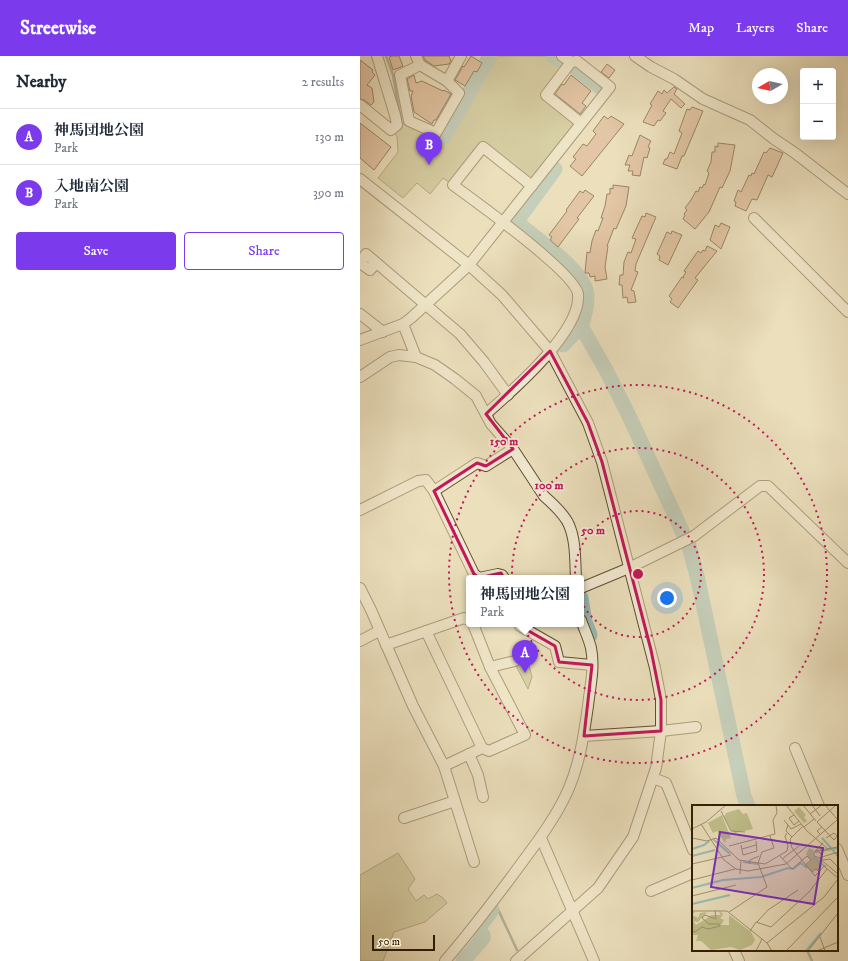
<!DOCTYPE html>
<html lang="en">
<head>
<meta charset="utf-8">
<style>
	:root { --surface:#fff; --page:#f6f6f7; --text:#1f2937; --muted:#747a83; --line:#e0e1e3; --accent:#7c3aed }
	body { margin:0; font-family:"IM FELL DW Pica","Noto Serif JP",serif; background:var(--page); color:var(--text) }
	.controls { position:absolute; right:12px; top:12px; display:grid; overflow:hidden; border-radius:4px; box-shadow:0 4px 16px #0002 }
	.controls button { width:36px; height:36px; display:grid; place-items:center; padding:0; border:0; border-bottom:1px solid var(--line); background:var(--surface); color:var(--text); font:20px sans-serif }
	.compass { position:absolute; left:392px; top:12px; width:36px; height:36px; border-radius:50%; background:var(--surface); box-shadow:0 4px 16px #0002; rotate:261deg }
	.scale { position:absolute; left:12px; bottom:10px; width:63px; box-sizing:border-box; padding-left:4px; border:2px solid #321e00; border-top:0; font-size:11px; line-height:14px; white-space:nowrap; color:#321e00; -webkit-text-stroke:3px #f2ead3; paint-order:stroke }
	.you { position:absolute; left:307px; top:542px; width:14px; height:14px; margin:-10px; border:3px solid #fff; border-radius:50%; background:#1a73e8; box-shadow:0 0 0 6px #1a73e833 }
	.badge { display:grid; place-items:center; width:26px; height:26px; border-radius:50%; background:var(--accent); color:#fff; font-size:13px; font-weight:700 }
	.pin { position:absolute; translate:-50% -33px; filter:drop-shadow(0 1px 2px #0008) }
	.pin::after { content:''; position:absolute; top:21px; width:14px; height:12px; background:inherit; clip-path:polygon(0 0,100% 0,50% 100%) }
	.popup { position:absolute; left:106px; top:519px; width:118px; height:52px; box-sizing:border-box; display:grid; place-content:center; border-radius:4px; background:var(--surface); filter:drop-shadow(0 1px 3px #0005); font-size:13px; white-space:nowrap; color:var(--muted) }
	.popup b { font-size:15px; color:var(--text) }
	.popup::after { content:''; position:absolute; left:50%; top:100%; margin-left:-8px; border:8px solid transparent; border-top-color:var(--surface) }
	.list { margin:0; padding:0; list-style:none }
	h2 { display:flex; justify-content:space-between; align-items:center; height:52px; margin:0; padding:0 16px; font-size:17px }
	h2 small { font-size:13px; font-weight:400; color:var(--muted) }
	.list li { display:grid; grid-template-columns:26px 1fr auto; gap:12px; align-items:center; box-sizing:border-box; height:56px; padding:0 16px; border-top:1px solid var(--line) }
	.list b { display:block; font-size:15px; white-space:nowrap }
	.list p { margin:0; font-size:13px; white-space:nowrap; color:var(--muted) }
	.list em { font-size:13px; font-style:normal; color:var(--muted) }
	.actions { display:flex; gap:8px; padding:12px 16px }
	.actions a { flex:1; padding:9px 0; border:1px solid var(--accent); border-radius:4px; text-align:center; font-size:14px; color:var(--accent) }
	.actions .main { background:var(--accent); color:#fff }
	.map { position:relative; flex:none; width:488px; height:905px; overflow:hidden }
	header { display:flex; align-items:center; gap:24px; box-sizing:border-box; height:56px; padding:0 20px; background:var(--accent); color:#fff }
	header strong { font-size:19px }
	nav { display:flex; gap:22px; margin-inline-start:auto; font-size:14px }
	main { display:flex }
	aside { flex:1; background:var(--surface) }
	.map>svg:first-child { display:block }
	.green { fill:#c0bf8b; stroke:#796e46 }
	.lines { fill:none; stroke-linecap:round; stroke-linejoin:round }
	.stream { stroke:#707d6d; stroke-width:2.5 }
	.river { stroke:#99bcb6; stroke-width:15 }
	.building { fill:#daa889; stroke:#321e00 }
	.minor-casing { stroke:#604e2f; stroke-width:12 }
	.minor { stroke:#f2ead3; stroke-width:10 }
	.marked { fill:none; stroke:#c2185b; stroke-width:3; stroke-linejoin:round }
	.ring { fill:none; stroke:#c2185b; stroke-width:2; stroke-dasharray:2 4 }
	.inset-river { fill:none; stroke:#99bcb6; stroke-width:2 }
	.inset-road { fill:none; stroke:#a19271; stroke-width:1 }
	.view { fill:#7b2cbf; fill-opacity:0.15; stroke:#7b2cbf; stroke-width:2 }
	.inset-edge { fill:none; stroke:#321e00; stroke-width:2 }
	.centre { fill:#c2185b; stroke:#f2ead3; stroke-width:2 }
	.ring-label { font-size:12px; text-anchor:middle; font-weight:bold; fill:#c2185b; stroke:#f2ead3; stroke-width:3.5; stroke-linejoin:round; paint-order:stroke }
</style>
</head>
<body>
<header>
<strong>Streetwise</strong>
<nav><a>Map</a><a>Layers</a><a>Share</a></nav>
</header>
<main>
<aside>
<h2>Nearby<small>2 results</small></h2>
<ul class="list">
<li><span class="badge">A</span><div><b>神馬団地公園</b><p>Park</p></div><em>130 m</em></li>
<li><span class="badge">B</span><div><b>入地南公園</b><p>Park</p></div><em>390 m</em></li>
</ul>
<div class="actions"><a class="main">Save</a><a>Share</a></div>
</aside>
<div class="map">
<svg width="488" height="905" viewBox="0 0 488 905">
	<rect width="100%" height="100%" fill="#ebdfbc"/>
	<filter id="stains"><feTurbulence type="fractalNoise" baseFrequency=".005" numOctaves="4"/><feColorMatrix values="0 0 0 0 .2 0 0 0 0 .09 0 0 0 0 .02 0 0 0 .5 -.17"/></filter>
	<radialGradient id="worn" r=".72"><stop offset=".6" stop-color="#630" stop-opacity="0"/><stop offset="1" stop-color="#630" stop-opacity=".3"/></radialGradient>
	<!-- green -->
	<g class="green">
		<polygon points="135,0 185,0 206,13 186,39 221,67 172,130 123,91 93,129 83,122 70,138 57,127 43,142 18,122 38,96 37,80 31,74 37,69 49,65 76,77 85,84"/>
		<polygon points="167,601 172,621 168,633 153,604"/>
		<polygon points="38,797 55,823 48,833 56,845 64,839 68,843 77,838 83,842 87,847 65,866 34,876 23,905 0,905 0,819"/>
	</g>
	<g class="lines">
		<!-- stream -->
		<g class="stream">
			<polyline points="26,0 33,19 41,65"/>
			<polyline points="136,849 157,894"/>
			<polyline points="447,894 452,905"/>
		</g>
		<!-- river -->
		<g class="river">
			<polyline points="193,0 203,6"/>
			<polyline points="213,10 240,31"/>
			<polyline points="84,81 130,0"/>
			<path d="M195,113L159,162V168C178,184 218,210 226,234C229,246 225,259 221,270L246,314L270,362L329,490L338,524L384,740L388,750"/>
			<polyline points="203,289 221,270"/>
			<polyline points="221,542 225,566 230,579"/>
			<polyline points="103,905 123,882 123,879 117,874 132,854"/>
		</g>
	</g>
	<!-- building -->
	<g class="building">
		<polygon points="32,0 39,0 43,10 33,14 29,1"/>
		<polygon points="63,0 89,0 91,5 89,8 74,10 65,4"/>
		<polygon points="111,0 122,7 117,16 114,15 105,30 95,24 103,10 104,11"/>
		<polygon points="0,4 13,14 12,16 15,19 7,29 12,32 14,46 11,49 4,44 0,43"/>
		<polygon points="247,8 255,14 249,22 241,16"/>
		<polygon points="54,19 56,27 62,25 83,35 84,34 91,38 76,64 74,64 72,68 54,56 51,40 53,35 50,35 47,23"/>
		<polygon points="211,19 231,35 222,47 226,50 220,58 195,38 202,28 204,29"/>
		<polygon points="314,31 317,33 314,38 325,48 321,52 311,43 303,55 306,57 300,65 298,64 294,70 283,66 292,49 290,48 298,35 302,38 304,34 307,37"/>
		<polygon points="332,51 343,55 324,100 322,100 317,113 303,108 305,103 307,103 310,96 314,98 322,77 319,75 327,53 330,54"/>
		<polygon points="244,60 248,63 251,60 264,68 222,120 210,110 216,103 213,101 223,88 227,90 236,78 233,75"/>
		<polygon points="0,67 31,91 14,114 0,102"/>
		<polygon points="280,79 291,85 288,91 290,92 287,102 284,101 280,120 272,119 273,115 268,115 270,109 265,109 269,99 272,100"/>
		<polygon points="358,87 375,89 370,115 362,132 360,131 349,156 335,173 323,163 325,159 324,158 327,154 325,152 331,144 336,135 338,136 340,131 342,132 344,128 345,129 349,117 347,115 351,106 352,96 355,96 355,90 358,91"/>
		<polygon points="410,92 423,97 412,121 408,119 397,144 392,143 386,155 375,150 376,146 374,145 378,134 381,136 389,119 391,120 392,117 394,118 404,96 406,97"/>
		<polygon points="253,129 269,131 266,150 256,173 254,172 247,190 248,190 245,211 247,223 235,225 235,220 230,221 229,217 225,217 227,196 230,197 232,185 236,174 238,175 243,162 241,162 245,150 247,138 250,138 250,132 253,133"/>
		<polygon points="225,134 234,140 217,162 219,163 198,191 190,184 192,181 189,179 207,155 206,154 220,135 223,137"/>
		<polygon points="286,157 296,161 276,208 275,215 278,216 271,234 274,235 276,246 268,247 267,241 263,242 262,229 259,229 260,219 263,219 264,206 268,196 271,197 276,183 272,182 282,160 285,161"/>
		<polygon points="361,167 370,171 361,193 350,184 355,169 359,171"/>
		<polygon points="312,175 322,179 308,209 299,204 300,200 297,198 307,176 311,178"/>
		<polygon points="347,190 357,195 335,222 338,224 318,252 310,246 312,243 309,240 322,221 324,222 323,221 326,216 324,215 338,195 341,197 343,194 345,195"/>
	</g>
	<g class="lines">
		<defs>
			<g id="minor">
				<polyline points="56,0 60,9 87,25 101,0"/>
				<polyline points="202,0 211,6 186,39 221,67"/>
				<polyline points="275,0 291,11 314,23 343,43 390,64 414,83 435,97 488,138"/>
				<polyline points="60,9 40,19 49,65 76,77 99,37 87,25"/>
				<polyline points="0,49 31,74 37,69 35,59 17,0"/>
				<polyline points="0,123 109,209 142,239 190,295 228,367 242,406 295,612 301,644 301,675 296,712 273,781 238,832 156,905"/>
				<polyline points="394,162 488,256"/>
				<polyline points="0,206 6,198 100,278 124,306 148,339"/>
				<polyline points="0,207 10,214 16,207"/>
				<polyline points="0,258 23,276"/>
				<polyline points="43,268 56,301"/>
				<polyline points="0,284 43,268 51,262 109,209 250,31 217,5 211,6"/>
				<path d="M0,321L30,301L39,299L56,301L75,309L95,323L116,340L131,368L153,393L184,440C192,447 205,459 209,469C216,485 215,505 216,522"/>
				<path d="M126,358C152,335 222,275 218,238C215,217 115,145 93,129L123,91L172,130"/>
				<polyline points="74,435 117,407 126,410 153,393"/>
				<polyline points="0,454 58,425 66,424 74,435 114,518 119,522 138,518 142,519 144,522"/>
				<polyline points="0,532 11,554 53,650 84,710 114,806"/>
				<polyline points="221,532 269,512 334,480 400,430 408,430 488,507"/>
				<polyline points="160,568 160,570 195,590 199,606 232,609"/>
				<polyline points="66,575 122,692"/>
				<polyline points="0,585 19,575"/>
				<polyline points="26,589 104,562 109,564"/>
				<polyline points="130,611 155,605"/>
				<polyline points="224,680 301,675 336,671"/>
				<polyline points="435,692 459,750"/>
				<polyline points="109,698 118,719 123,741"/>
				<polyline points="84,710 122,692 129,695 165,679 130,611 113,568"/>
				<polyline points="293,722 306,727 333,794"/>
				<polyline points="44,762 95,745"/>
				<polyline points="181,782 234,905"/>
				<polyline points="477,793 488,819"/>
				<polyline points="291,835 333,817"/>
				<polyline points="374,894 379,905"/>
				<path d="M85,905C115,870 142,834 169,797C184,777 199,756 209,732C220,706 224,678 228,650C230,631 235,611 231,592C229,583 224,573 221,564"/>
			</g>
		</defs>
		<!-- minor casing -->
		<use href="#minor" class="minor-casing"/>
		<!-- minor -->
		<use href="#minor" class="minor"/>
	</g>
	<!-- marked area -->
	<path d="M0 0H488V905H0ZM190,295L228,367L242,406L291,594L301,644V675L224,680L232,609L199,606L195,590L160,570L153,538L141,517L119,522L114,518L74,435L117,407L126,410L153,393L126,358Z" fill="#ebdfbc" fill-opacity=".55" fill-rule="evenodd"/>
	<path class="marked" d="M190,295L228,367L242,406L291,594L301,644V675L224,680L232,609L199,606L195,590L160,570L153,538L141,517L119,522L114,518L74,435L117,407L126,410L153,393L126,358Z"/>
	<!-- distance rings -->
	<g class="ring">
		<circle cx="278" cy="518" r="63"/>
		<circle cx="278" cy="518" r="126"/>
		<circle cx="278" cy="518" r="189"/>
	</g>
	<!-- overview -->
	<g transform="translate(332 749)">
		<rect width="146" height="146" fill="#ebdfbc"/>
		<path d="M107,2L114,10L112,12L115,16L112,18L102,6ZM47,4L51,9L55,8L61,24L43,28L39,25L32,12L34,8ZM30,10L39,33L34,34L33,38L25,26L21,28L16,18ZM117,43L123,46L120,51L131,60L126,66L123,64L120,67L113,60L119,56L114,49ZM26,105L31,109L30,111L28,113L32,115L29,120H37V110L59,127L63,135L60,140L48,145L39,142L19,145L9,136H4L6,130H0V106L3,107L0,110L6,113L8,108L15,107L6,117L1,116L4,120L20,110H29Z" fill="#c0bf8b"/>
		<path class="inset-river" d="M130,33L146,51M21,34L38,49M0,44L12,40L17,36M129,46L146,43M0,51L23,45M121,51L134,62M51,57L66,59M31,75L69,72L96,63L101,64L109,58L115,63M0,83L31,75M0,99L38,90M114,146L129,128"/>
		<path class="inset-road" d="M94,0L115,26L136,44M111,0L124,16M120,0L128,11M133,0L146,15M144,0L125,17L142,35L146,30M29,6L39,26L53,27M118,9L130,0M102,10L97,13L102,20L107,16M92,15L99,24L109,19M9,19L32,55L44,64L56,66L94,59L145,15M96,20L94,26L100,32M111,21L98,34L100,43L123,71L127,67M112,22L122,14M0,24L14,17L34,0M129,30L125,26L130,22M0,33L15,36L24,33L47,55L73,59L95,46L96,41L93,31L95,28M134,33L142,28L145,31M131,38L123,46L146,42M49,40L51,50L65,46L64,36M37,41L83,29L81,15L85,8L84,0M50,44L64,40M146,47L127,53L146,69M88,51L100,64L115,51L119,55L113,60M127,53L121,50L123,47H128L129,50M90,54L107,41M130,55L138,54L146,62M0,59L39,50M57,59L58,55L67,51M120,67L124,64L127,67L132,61L135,64M48,69L49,56M0,75L43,64M0,91L44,80M0,106H35L75,138L80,146M37,107L75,82L66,58L70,47L82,43L78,31M65,117L76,105L106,85M0,126L3,127L10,122L16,124L28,121L27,119H17L10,113L13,110L24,114L23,105M58,126L64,117L79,122L117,87L135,64L146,73M128,132L133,146M75,138L132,92L146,74M64,146L70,134M94,146L146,92M116,146L146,108M125,146L146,137"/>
		<path class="view" d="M28,27L131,43L122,99L19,82Z"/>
		<rect width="146" height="146" class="inset-edge"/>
	</g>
	<circle cx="278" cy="518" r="6" class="centre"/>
	<g class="ring-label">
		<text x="144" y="389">150 m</text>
		<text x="189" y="433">100 m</text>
		<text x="233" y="478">50 m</text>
	</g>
	<rect width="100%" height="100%" filter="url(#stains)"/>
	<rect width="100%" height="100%" fill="url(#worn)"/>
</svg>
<div class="controls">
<button>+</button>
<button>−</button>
</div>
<svg class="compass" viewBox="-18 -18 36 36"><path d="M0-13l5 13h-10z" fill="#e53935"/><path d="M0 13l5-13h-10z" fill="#747a83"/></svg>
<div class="scale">50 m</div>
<div class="you"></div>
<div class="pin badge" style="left:165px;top:617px">A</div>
<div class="popup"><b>神馬団地公園</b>Park</div>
<div class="pin badge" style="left:69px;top:109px">B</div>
</div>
</main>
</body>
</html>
